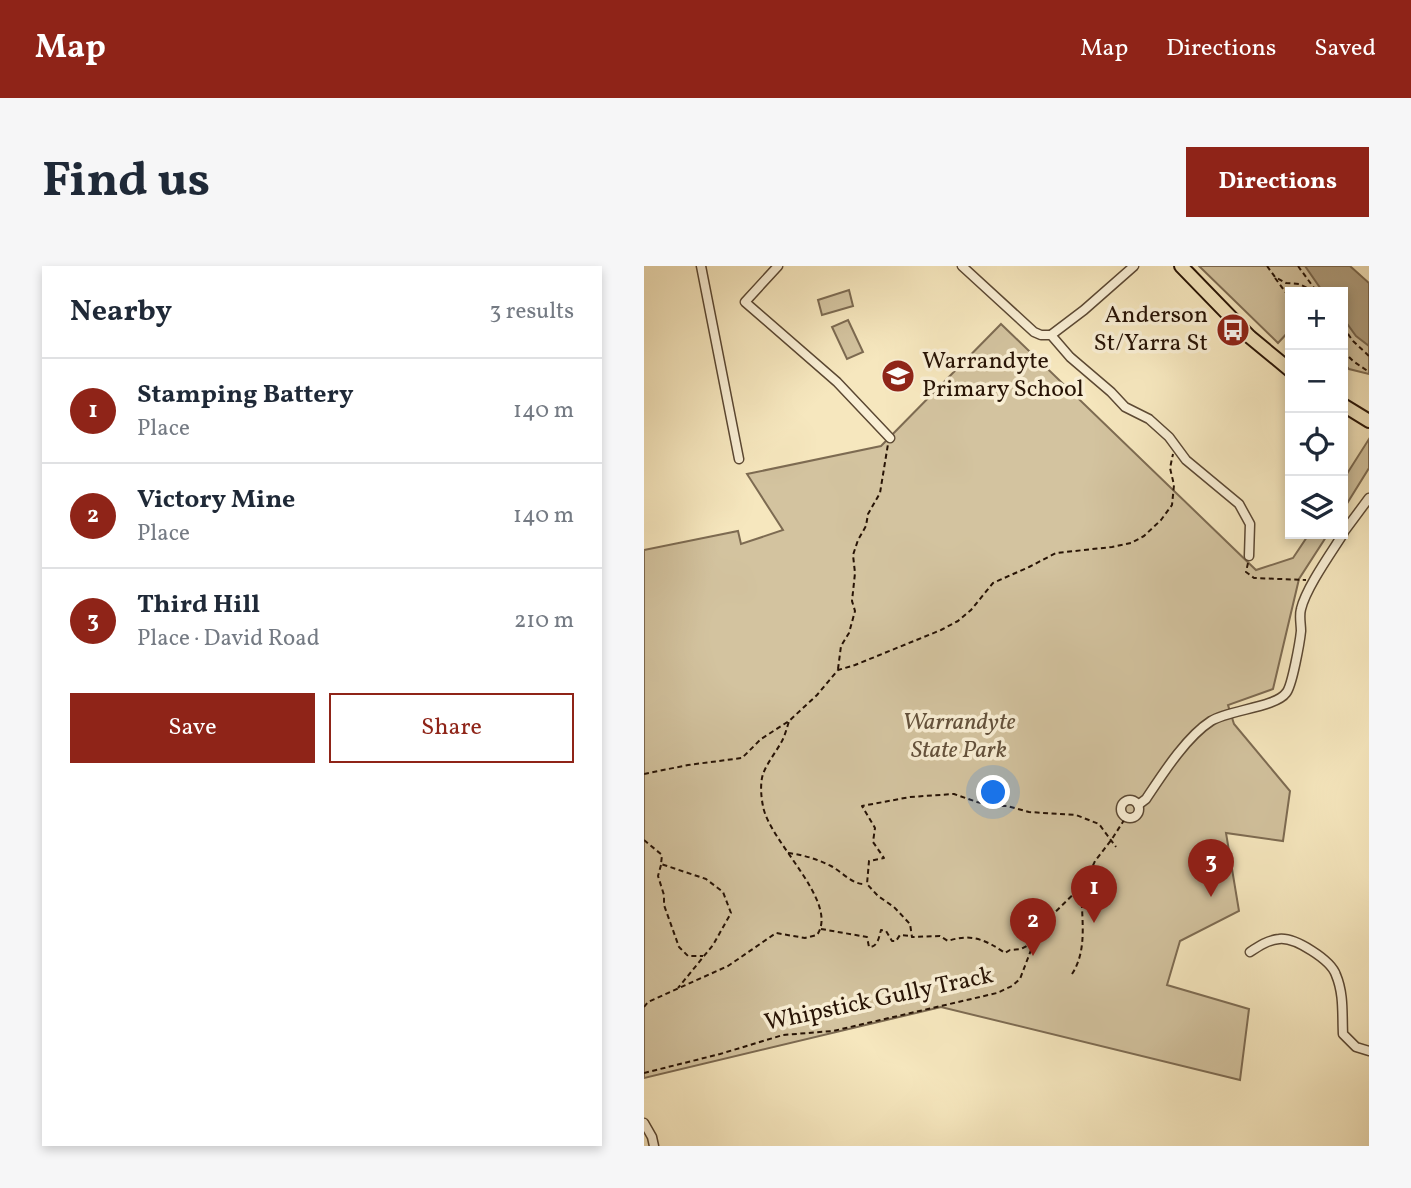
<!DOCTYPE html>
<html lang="en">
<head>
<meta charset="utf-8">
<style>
	:root { --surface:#fff; --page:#f6f6f7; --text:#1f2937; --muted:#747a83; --line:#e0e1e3; --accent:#8f2418 }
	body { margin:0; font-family:Vollkorn,serif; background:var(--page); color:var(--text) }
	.controls { position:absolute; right:21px; top:21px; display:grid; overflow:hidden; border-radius:0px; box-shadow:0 4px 10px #0003 }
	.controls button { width:63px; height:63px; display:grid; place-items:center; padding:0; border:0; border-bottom:2px solid var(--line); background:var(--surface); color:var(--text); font:35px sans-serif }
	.you { position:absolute; left:350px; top:527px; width:24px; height:24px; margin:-18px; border:5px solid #fff; border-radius:50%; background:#1a73e8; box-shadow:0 0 0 10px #1a73e833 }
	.badge { display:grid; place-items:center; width:46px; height:46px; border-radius:50%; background:var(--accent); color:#fff; font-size:23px; font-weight:700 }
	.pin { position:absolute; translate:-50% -58px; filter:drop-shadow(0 2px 4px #0008) }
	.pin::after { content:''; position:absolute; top:37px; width:24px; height:21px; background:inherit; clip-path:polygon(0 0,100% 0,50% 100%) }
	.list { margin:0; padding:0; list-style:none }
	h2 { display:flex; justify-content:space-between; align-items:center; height:91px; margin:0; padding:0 28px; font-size:30px }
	h2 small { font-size:23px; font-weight:400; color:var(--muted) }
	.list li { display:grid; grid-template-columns:46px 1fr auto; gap:21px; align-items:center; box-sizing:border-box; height:105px; padding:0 28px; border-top:2px solid var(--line) }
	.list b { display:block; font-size:26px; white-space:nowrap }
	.list p { margin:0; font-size:23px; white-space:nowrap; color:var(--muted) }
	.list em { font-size:23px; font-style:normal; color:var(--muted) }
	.actions { display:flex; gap:14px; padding:21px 28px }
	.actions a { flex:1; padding:16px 0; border:2px solid var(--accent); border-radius:0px; text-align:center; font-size:24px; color:var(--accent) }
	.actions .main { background:var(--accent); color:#fff }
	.icon { flex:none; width:38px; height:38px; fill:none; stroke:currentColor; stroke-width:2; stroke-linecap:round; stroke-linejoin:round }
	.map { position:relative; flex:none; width:725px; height:880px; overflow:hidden; border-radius:0px }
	header { display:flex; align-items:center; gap:42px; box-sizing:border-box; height:98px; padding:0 35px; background:var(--accent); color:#fff }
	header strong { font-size:33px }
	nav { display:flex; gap:38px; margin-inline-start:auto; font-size:24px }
	.intro { display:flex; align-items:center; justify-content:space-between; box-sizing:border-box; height:168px; padding:0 42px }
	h1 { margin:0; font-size:49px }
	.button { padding:18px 32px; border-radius:0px; background:var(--accent); color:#fff; font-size:24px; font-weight:700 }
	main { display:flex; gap:42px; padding:0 42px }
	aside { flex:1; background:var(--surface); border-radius:0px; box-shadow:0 4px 10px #0003 }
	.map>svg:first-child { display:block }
	.green { fill:#d3c39f; stroke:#7d6b52; stroke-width:2 }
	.water { fill:#b09f7f; stroke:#79674e; stroke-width:2 }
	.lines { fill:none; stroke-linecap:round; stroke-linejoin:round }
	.street-casing { stroke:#5b4833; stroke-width:11 }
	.primary-casing { stroke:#271305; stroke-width:16 }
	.path { stroke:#271305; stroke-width:2; stroke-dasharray:5 3.5; stroke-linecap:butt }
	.street { stroke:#f9efd5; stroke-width:8 }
	.primary { stroke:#f6e7be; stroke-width:12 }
	.labels { text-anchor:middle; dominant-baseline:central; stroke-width:7; stroke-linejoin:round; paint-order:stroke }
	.poi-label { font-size:24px; fill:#271305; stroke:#f9efd5; text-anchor:end }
	.park-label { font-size:24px; font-style:italic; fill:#63513b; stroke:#f9efd5 }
	.street-label { font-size:24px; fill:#271305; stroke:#f9efd5 }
</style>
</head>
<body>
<header>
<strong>Map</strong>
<nav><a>Map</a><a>Directions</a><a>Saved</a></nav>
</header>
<div class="intro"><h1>Find us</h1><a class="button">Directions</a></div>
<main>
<aside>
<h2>Nearby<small>3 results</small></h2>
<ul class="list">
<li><span class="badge">1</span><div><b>Stamping Battery</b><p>Place</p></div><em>140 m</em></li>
<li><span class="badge">2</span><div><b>Victory Mine</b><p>Place</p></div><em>140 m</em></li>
<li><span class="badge">3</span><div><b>Third Hill</b><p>Place · David Road</p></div><em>210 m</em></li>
</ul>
<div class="actions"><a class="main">Save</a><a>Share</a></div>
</aside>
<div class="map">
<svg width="725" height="880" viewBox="0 0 725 880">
	<rect width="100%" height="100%" fill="#f6e7be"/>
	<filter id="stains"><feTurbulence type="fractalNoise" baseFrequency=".00286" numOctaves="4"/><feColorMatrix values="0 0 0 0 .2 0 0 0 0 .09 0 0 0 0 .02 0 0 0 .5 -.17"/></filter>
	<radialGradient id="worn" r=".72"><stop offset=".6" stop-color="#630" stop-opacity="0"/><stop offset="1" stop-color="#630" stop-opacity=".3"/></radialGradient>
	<!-- green -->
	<g class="green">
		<polygon points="555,0 667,0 681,26 646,26 646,64 634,77"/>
		<polygon points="205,24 209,40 178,49 174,34"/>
		<polygon points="699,29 725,73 725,108 705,103 699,97"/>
		<polygon points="204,54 219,86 203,93 188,61"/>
		<polygon points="357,58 612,304 649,292 665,268 684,268 655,313 629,423 584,439 590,458 646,525 639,575 582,567 595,645 536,675 523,719 605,743 596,814 297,741 0,812 0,284 94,265 97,278 139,264 103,208 237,180"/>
		<polygon points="725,173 725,202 699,244 699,214"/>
	</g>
	<!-- water -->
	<polygon class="water" points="661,0 706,0 725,17 725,80 712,70 699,52 699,26 679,26"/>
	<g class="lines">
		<defs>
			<g id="street">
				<polyline points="57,0 95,193"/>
				<polyline points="134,0 101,36 193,116 246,172"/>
				<polyline points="318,0 390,66 397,69 407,69 426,91 467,126 481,141 505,153 525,171 542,194 595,238 606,258 605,290"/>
				<polyline points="407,69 440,44 490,0"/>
				<polyline points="699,267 725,232"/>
				<circle cx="486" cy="543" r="9"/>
				<path d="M494,539L502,533C518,509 542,471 567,455C585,444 632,441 642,427C648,421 656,375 657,365C657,358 655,350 657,343C662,322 687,287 699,268"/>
				<path d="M606,686C615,680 624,674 635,673C651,671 687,694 692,709C700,728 698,748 699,768L712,781L725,785"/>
				<polyline points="0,857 8,871 10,880"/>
			</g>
			<g id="primary">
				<polyline points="537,0 606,71 646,104"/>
				<polyline points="699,139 725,155"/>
			</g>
		</defs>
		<!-- street casing -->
		<use href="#street" class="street-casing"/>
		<!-- primary casing -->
		<use href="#primary" class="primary-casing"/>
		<!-- path -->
		<g class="path">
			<polyline points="623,0 631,11 642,17 655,18 672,26"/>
			<polyline points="654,0 673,26"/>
			<polyline points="631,12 646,32"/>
			<polyline points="699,61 709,75 725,90"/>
			<polyline points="699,85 709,95 725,106"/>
			<polyline points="604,297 602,306 610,312 662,314"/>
			<polyline points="194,403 197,380 205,367 211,345 208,335 211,307 209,289 214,274 222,260 224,248 236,227 244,178"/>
			<polyline points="0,508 44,499 98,492 117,473 145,455 173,429 194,404 211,399 297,364 314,355 327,344 349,317 385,301 412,287 468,281 487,277 500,270 517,254 528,239 530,219 526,202 529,188"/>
			<polyline points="0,574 18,589 17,598 62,613 79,626 87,647 69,679 34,722"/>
			<path d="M144,587C160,589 173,593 187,600C198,606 209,619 221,618"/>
			<polyline points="17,599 14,610 20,629 20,639 35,681 44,690 59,690"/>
			<path d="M177,663L223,671L225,681C234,681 235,671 237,664L242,665L248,675H252L256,669L267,670"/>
			<path d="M390,676L377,683L366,684L361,687C342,674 327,667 304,675L296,670L268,671L266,658L250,641L234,630L223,618L225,595L240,592L229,576L231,562L218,540L266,531L310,528L333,536L348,540H363L385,546L432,549L455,558L472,581"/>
			<path d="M428,708C441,688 439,664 438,641C438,633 440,625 441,618"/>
			<path d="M0,741L4,736L84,700L132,667L161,672L173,669C196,636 125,576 119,540C117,531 116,517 119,508C123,497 132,486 138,475C141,469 143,462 145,455"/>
			<polyline points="0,807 76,788 139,769 189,765 353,727 368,720 376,713 390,676 405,652 441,617 451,595 468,573 482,551"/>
		</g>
		<!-- street -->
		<use href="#street" class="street"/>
		<!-- primary -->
		<use href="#primary" class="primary"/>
	</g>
	<!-- icons -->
	<defs>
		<symbol id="bus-disc" viewBox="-11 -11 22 22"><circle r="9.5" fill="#8f2418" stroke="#f9efd5"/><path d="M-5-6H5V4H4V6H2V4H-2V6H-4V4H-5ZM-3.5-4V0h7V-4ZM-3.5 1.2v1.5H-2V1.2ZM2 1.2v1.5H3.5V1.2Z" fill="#fff"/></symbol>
		<symbol id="school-disc" viewBox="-11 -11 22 22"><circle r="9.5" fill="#8f2418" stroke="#f9efd5"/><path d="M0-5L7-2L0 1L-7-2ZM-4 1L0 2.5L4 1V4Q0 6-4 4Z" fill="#fff"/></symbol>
	</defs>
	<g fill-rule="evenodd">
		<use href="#bus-disc" x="570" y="45" width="38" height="38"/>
		<use href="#school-disc" x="235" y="91" width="38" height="38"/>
	</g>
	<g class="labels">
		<!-- poi labels -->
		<g class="poi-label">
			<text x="564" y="50">Anderson<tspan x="564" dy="28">St/Yarra St</tspan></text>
			<text x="278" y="96" text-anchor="start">Warrandyte<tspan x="278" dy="28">Primary School</tspan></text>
		</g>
		<!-- park labels -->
		<g class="park-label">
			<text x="315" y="457">Warrandyte<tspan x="315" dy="28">State Park</tspan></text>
		</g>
		<!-- street labels -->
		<g class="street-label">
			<text transform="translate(235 734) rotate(-12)">Whipstick Gully Track</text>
		</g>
	</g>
	<rect width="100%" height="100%" filter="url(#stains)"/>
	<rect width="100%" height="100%" fill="url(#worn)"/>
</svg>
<div class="controls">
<button>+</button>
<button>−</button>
<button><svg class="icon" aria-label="locate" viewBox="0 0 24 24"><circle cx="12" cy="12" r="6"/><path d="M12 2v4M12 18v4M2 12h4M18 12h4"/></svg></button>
<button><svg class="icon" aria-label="layers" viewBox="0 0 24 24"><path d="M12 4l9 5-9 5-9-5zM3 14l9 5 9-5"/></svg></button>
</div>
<div class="you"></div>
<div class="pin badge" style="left:450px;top:657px">1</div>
<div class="pin badge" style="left:389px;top:690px">2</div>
<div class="pin badge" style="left:567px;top:631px">3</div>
</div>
</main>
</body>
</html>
